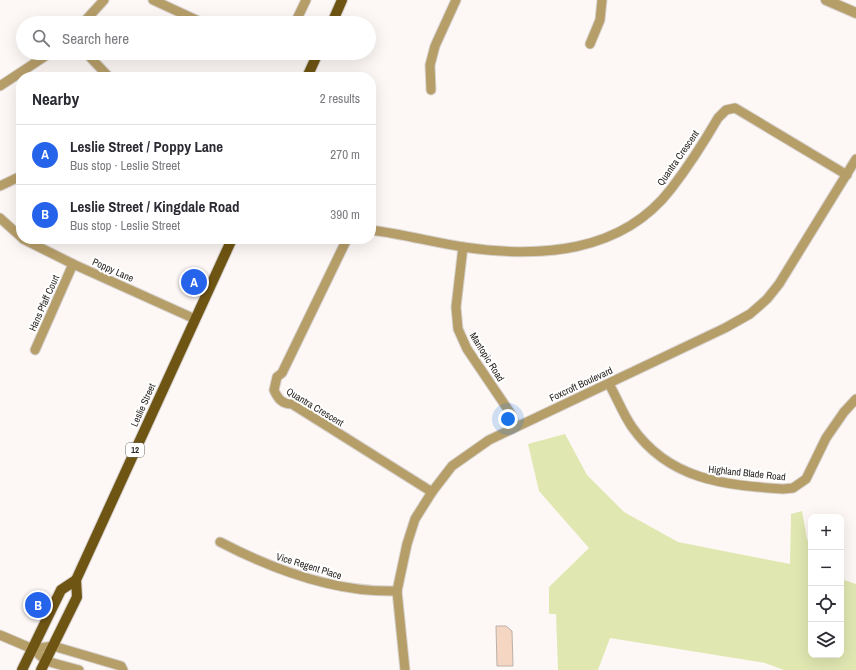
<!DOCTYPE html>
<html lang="en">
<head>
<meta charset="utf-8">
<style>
	:root { --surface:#fff; --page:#f2f2f3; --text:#2b2b33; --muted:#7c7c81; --line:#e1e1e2; --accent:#2563eb }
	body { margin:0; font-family:"Archivo Narrow",sans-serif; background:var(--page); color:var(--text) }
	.controls { position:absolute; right:12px; bottom:12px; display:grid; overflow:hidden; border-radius:8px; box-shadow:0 4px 16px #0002 }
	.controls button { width:36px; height:36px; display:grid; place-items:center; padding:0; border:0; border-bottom:1px solid var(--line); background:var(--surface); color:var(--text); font:20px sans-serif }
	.you { position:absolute; left:508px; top:419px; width:14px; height:14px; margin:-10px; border:3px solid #fff; border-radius:50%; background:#1a73e8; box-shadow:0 0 0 6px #1a73e833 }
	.badge { display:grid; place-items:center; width:26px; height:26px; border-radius:50%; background:var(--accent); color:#fff; font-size:13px; font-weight:700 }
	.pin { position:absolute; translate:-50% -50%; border:2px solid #fff; box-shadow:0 1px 4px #0006 }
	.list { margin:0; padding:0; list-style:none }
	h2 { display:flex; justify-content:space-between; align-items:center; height:52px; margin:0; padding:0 16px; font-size:17px }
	h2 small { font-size:13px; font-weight:400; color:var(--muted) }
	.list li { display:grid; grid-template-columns:26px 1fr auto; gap:12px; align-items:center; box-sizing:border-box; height:60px; padding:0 16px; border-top:1px solid var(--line) }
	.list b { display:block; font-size:15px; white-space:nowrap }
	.list p { margin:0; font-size:13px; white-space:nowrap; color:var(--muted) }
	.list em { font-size:13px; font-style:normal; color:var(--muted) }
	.icon { flex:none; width:22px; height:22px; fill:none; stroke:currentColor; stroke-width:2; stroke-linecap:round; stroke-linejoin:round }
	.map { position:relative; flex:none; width:856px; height:670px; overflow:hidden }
	.search { position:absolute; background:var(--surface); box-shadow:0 4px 16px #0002; left:16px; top:16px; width:360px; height:44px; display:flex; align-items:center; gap:10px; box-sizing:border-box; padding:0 14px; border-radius:22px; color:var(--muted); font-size:15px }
	.panel { position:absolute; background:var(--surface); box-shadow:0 4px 16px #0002; left:16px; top:72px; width:360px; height:172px; border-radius:16px }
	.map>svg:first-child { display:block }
	.green { fill:#e1e7b1 }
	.building { fill:#f5d6c2; stroke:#bcb0a9 }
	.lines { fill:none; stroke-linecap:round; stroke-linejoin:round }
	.minor-casing { stroke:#d7d2cf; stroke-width:11 }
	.tertiary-casing { stroke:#d7d2cf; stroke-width:12 }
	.primary-casing { stroke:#d7d2cf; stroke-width:12 }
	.minor { stroke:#b69e69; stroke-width:9 }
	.tertiary { stroke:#b69e69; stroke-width:10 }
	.primary { stroke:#6f5513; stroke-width:10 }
	.labels { text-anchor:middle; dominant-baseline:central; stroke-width:4; stroke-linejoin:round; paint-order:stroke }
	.shield { fill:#fff; stroke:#696664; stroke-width:1 }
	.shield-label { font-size:9px; font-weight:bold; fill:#292522 }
	.street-label { font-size:10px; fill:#292522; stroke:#fff }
</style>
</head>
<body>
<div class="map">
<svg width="856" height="670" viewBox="0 0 856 670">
	<rect width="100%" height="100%" fill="#fdf8f5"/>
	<!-- green -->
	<polygon class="green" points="565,434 587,475 624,512 678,542 790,564 791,514 802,511 807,539 811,546 811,655 841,655 841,579 856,584 856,670 784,670 765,663 610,638 598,670 558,670 556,614 549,614 549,587 589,548 539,491 528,444"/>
	<!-- building -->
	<polygon class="building" points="496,626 506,626 512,631 513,666 497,666"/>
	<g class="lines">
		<defs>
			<g id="minor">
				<polyline points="153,0 203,23"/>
				<polyline points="83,23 104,0"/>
				<polyline points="295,23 306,0"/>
				<polyline points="590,44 600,20 602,0"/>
				<polyline points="86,53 109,77"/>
				<polyline points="0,86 50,53"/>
				<polyline points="431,90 430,65 435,46 456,0"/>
				<polyline points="0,186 21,176"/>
				<polyline points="0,218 21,237"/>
				<path d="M371,230C402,234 432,242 463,247C538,258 621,254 671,189C688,167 704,142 718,118L726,110L735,108L847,175"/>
				<polyline points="23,239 73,264 195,319"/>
				<path d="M349,239L346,241L282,373L277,377L274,390C278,399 282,404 292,404L432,492"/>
				<polyline points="463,247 456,307 458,329 467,349 511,414 516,426"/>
				<polyline points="35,350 73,264"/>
				<path d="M609,384C617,398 623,414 632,427C669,480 724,485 783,489L793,488L806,479L826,438L844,412L856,399"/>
				<path d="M220,542C274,570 335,593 397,591"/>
				<polyline points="0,635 33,649 53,646 121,666 123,670"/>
				<polyline points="33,649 46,661 79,670"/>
				<polyline points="405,670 397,591 407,544 415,519 432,492 452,466 489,440 725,328 750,314 767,299 779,284 856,159"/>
			</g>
			<polyline id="tertiary" points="826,0 856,13"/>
			<g id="primary">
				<polyline points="332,23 342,0"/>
				<polyline points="307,77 318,53"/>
				<polyline points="22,670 61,590 76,580"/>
				<polyline points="41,670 77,597 76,580 232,239"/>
			</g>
		</defs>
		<!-- minor casing -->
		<use href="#minor" class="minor-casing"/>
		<!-- tertiary casing -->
		<use href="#tertiary" class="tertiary-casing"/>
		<!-- primary casing -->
		<use href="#primary" class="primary-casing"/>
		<!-- minor -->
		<use href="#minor" class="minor"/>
		<!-- tertiary -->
		<use href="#tertiary" class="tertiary"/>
		<!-- primary -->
		<use href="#primary" class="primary"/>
	</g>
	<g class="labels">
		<!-- shield labels -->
		<rect class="shield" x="126" y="443" width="18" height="14" rx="3"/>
		<g class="shield-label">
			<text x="135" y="450">12</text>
		</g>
		<!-- street labels -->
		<g class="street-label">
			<text transform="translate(678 158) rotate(-55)">Quantra Crescent</text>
			<text transform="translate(113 270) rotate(24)">Poppy Lane</text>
			<text transform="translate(44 303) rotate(-66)">Hans Pfaff Court</text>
			<text transform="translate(487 357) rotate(58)">Mantopic Road</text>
			<text transform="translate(581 384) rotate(-25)">Foxcroft Boulevard</text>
			<text transform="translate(143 405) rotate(-66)">Leslie Street</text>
			<text transform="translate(315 407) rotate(31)">Quantra Crescent</text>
			<text transform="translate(747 473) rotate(6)">Highland Blade Road</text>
			<text transform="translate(309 566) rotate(17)">Vice Regent Place</text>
		</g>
	</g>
</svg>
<div class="controls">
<button>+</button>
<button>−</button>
<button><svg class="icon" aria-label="locate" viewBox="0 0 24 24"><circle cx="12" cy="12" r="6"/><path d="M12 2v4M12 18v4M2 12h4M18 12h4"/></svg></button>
<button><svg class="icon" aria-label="layers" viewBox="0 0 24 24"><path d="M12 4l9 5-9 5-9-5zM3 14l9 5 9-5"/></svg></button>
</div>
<div class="you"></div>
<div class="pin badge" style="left:194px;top:282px">A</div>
<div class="pin badge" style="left:38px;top:605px">B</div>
<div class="search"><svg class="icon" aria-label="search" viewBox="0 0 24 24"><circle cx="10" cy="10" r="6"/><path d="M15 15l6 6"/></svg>Search here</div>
<section class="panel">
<h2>Nearby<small>2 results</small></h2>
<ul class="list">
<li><span class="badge">A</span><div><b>Leslie Street / Poppy Lane</b><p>Bus stop · Leslie Street</p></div><em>270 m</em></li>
<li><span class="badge">B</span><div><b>Leslie Street / Kingdale Road</b><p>Bus stop · Leslie Street</p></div><em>390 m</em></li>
</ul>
</section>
</div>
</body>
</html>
